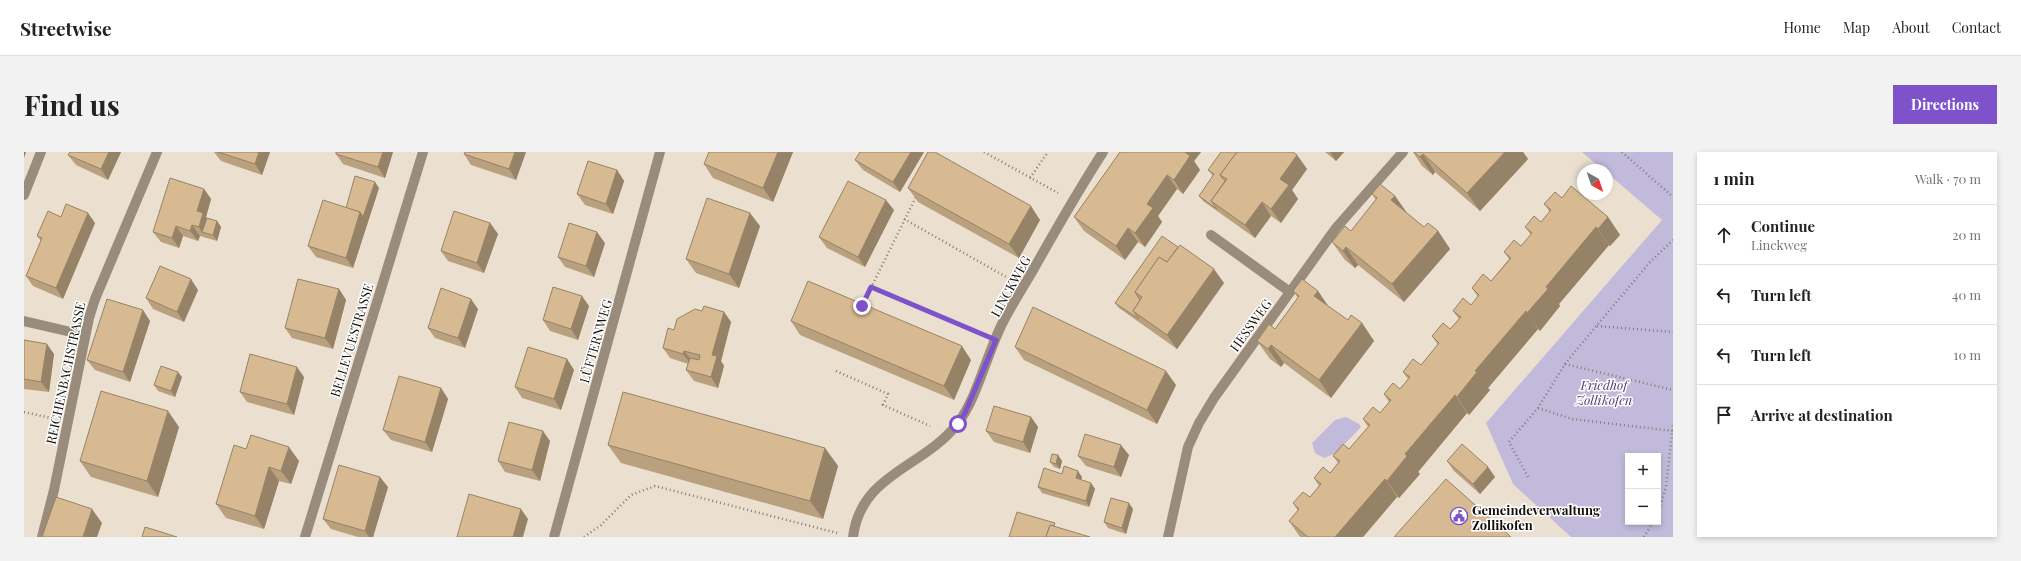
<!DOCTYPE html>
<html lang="en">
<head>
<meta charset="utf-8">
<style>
	:root { --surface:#fff; --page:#f2f2f2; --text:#222; --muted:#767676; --line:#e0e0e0; --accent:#7d52cb }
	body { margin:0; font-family:"Playfair Display",serif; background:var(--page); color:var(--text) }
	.controls { position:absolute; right:12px; bottom:12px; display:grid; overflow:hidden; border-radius:0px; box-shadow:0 2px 6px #0003 }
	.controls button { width:36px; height:36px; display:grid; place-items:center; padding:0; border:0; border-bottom:1px solid var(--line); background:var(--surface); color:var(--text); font:20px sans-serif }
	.compass { position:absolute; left:1553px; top:12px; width:36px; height:36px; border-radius:50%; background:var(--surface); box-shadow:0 2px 6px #0003; rotate:140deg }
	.stop { position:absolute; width:12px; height:12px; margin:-9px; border:3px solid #7d52cb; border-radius:50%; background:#fff }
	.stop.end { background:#7d52cb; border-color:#fff; box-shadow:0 1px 4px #0008 }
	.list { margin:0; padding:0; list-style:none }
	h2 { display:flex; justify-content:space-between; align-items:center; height:52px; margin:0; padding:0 16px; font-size:17px }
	h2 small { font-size:13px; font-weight:400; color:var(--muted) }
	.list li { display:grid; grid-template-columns:26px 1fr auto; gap:12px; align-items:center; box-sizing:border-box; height:60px; padding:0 16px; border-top:1px solid var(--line) }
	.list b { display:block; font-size:15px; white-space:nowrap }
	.list p { margin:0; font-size:13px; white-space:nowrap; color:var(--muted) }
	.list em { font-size:13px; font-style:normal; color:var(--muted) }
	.icon { flex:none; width:22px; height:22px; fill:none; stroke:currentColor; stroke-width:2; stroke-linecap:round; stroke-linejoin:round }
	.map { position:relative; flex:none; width:1649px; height:385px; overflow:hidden; border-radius:0px }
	header { display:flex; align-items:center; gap:24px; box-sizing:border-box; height:56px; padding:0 20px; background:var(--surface); border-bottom:1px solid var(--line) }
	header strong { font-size:19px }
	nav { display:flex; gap:22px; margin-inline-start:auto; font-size:14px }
	.intro { display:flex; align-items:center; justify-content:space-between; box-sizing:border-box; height:96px; padding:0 24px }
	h1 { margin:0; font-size:28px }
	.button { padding:10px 18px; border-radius:0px; background:var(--accent); color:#fff; font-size:14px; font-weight:700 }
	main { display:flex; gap:24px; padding:0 24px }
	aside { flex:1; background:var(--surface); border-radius:0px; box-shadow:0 2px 6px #0003 }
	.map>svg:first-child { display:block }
	.green { fill:#c2badb; fill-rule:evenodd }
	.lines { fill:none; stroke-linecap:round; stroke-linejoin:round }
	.path { stroke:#857d72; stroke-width:2.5; stroke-dasharray:1 3; stroke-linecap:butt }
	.minor { stroke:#998c7c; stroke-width:10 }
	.wall { fill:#b9a07e }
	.shaded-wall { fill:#968266 }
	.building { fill:#d7ba92; stroke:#968266 }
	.route { stroke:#7d52cb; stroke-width:5 }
	.labels { text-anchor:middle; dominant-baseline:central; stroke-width:3; stroke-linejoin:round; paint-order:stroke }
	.street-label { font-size:13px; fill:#120e09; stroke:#fff }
	.park-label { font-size:13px; font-style:italic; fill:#524179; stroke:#fff }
	.poi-label { font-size:13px; font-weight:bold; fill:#120e09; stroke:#fff; text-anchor:start }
</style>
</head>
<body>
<header>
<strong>Streetwise</strong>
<nav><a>Home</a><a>Map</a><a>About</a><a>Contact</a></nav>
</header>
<div class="intro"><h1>Find us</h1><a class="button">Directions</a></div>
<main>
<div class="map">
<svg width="1649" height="385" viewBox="0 0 1649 385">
	<rect width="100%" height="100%" fill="#ebe0d0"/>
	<!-- green -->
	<g class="green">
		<path d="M1558,0H1649V385H1547L1489,332L1462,271L1638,68L1583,21V18H1579ZM1604,304H1634V370H1604Z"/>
		<polygon points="1322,265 1335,272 1337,275 1312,301 1300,306 1291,301 1288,291 1311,268"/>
	</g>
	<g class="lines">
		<!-- path -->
		<g class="path">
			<polyline points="960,0 1034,41"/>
			<polyline points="1598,0 1649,45"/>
			<polyline points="1006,26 1024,0"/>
			<polyline points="880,67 984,126"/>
			<polyline points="847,135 955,181"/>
			<polyline points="838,154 892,45"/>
			<polyline points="1573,174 1649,180"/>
			<polyline points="1541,212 1649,238"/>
			<polyline points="812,219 864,242 859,253 906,274"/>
			<polyline points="1514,256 1548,267 1649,279"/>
			<polyline points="0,260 27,266"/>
			<polyline points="1504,325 1485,290 1514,256 1541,212 1559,190 1626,110 1649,88"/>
			<polyline points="1634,361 1642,335 1649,273"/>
			<polyline points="560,385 577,373 607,343 631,334 813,381"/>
			<polyline points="1620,385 1629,370"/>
		</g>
		<!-- minor -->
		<g class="minor">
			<polyline points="0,43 17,0"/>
			<polyline points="1187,83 1266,140"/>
			<polyline points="0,169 60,183"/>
			<polyline points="18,385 30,338 65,166 71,147 133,0"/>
			<polyline points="281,385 399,0"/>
			<polyline points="530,385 636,0"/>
			<path d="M829,385C837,321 900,316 934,271C953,246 963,202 978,172C987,154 998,137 1008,120C1031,79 1054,39 1079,0"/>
			<polyline points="1144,385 1164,295 1175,271 1190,246 1312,76 1379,0"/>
		</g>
	</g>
	<!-- wall -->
	<g class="wall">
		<polygon points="97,0 84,28 52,13 44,3"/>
		<polygon points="190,0 246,0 238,23 197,9"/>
		<polygon points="369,0 361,26 319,12 312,2"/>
		<polygon points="441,0 502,0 492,28 447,13 440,2"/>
		<polygon points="685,0 769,0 749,50 689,26 680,12"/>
		<polygon points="836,0 900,0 876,40 839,18 831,8"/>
		<polygon points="1096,0 1177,0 1170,9 1176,18 1159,42 1153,37 1134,64 1138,70 1121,95 1114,90 1101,108 1060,79 1050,65"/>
		<polygon points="1301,0 1320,0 1312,9"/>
		<polygon points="1389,0 1499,0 1504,7 1456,59 1411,20 1409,23 1398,14"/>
		<polygon points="1273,3 1283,17 1268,38 1274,47 1257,71 1247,64 1231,86 1179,49 1175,44 1189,24 1184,18"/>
		<polygon points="593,18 600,29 589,62 561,53 553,42"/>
		<polygon points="355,36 329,116 292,105 284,94 322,56"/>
		<polygon points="884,36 1016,68 995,106 894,50"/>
		<polygon points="180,37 187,47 182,65 183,66 193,69 197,75 193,89 176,84 174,89 159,84 155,96 137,90 129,80"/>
		<polygon points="1348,42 1371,44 1383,61 1400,75 1414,79 1426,97 1380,150 1334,113 1331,116 1321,108 1308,90 1327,79 1352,48"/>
		<polygon points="1538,46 1584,65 1596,83 1586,94 1585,93 1535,152 1536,154 1516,179 1514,177 1464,236 1466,238 1445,263 1443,261 1394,320 1396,322 1375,346 1373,345 1339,385 1276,385 1265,369 1274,359 1269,351 1286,345 1295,334 1290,326 1306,321 1314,311 1309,304 1325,297 1344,275 1339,267 1356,261 1365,250 1360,242 1376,237 1384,227 1379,220 1397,213 1414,193 1408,184 1426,177 1435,167 1429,159 1447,153 1454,145 1448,136 1467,129 1485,107 1480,100 1497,94 1507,83 1501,75 1517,70 1526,60 1520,52"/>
		<polygon points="870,58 841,115 803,96 795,85"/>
		<polygon points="71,71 39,147 9,134 2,124 17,89 13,84"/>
		<polygon points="466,71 474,82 460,121 424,109 417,99"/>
		<polygon points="736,74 715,136 672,121 662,107"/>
		<polygon points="581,91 570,125 541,115 534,105"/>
		<polygon points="1154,95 1200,131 1153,197 1095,156 1091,151"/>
		<polygon points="315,137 322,148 309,197 268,186 261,176"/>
		<polygon points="174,138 160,170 129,157 122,146"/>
		<polygon points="1269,139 1294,139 1305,155 1324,168 1338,171 1350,189 1307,246 1260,211 1257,215 1246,207 1233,189 1251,177 1274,146"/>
		<polygon points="565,154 554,188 526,179 519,168"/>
		<polygon points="454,157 441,196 411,186 404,176"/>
		<polygon points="678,159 700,160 707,170 697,209 700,214 694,236 670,229 662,218 664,212 646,206 639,196 650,178"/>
		<polygon points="126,169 106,230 71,218 63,208"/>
		<polygon points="767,169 947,208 930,248 776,183"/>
		<polygon points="0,188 30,202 25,240 0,237"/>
		<polygon points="991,195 1152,233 1133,272 1000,208"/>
		<polygon points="543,207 550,218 537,258 498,246 491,235"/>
		<polygon points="158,225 151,245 134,239 130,233"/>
		<polygon points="280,225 270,263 223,250 216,240"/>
		<polygon points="417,236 424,247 408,300 367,288 359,278"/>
		<polygon points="1007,265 1014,275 1006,301 970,290 962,279"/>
		<polygon points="155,275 134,345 67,325 56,309"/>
		<polygon points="526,289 516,329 481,320 474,309"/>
		<polygon points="584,293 801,296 814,314 799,367 597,311"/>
		<polygon points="222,297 275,309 267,332 255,329 240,377 202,366 192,352"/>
		<polygon points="1034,303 1038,309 1036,317 1030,315 1026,310"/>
		<polygon points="1105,303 1097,325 1062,314 1054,304"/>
		<polygon points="1423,309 1464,315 1471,325 1456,342 1430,319"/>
		<polygon points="1038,322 1058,325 1057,328 1067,331 1071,337 1065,355 1018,341 1014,335"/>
		<polygon points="364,335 349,385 334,385 307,377 299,367"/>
		<polygon points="1109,357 1102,382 1084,376 1080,370"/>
	</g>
	<!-- shaded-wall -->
	<g class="shaded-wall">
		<polygon points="0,0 2,0 0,6"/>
		<polygon points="85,0 97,0 84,28 77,17"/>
		<polygon points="235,0 246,0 238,23 231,12"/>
		<polygon points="359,0 369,0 361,26 354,15"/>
		<polygon points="491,0 502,0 492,28 485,17"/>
		<polygon points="754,0 769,0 749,50 739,36"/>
		<polygon points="887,0 900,0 876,40 869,30"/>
		<polygon points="1160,0 1177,0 1170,9 1176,18 1159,42 1150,28"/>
		<polygon points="1306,0 1320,0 1312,9"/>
		<polygon points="1481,0 1499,0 1504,7 1456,59 1443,41"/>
		<polygon points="1399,2 1411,20 1409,23 1396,5"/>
		<polygon points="1273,3 1283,17 1268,38 1274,47 1257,71 1247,57 1256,27"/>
		<polygon points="593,18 600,29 589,62 582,52"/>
		<polygon points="1143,23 1153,37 1134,64 1138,70 1121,95 1111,81 1123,52"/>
		<polygon points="351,30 355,36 329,116 322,106 336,60"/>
		<polygon points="180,37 187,47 182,65 187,72 178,80 175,75 173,59"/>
		<polygon points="1371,44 1383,61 1367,48"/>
		<polygon points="862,48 870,58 841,115 834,105"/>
		<polygon points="1238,50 1247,64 1231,86 1221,73"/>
		<polygon points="1007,54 1016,68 995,106 985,92"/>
		<polygon points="64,61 71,71 39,147 32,136"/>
		<polygon points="726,61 736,74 715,136 705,122"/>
		<polygon points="1584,65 1596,83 1586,94 1574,77"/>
		<polygon points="193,69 197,75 193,89 189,83"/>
		<polygon points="466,71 474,82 460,121 453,111"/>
		<polygon points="168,73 176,84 174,89 166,79"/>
		<polygon points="152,74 159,84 155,96 148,86"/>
		<polygon points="1572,75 1585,93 1535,152 1536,154 1516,179 1503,161 1522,135"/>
		<polygon points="1104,76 1114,90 1101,108 1092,94"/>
		<polygon points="1414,79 1426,97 1380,150 1368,132"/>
		<polygon points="573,80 581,91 570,125 562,114"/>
		<polygon points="1322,95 1334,113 1331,116 1319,99"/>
		<polygon points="1190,117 1200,131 1153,197 1143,183"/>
		<polygon points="167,127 174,138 160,170 153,160"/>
		<polygon points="315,137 322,148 309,197 301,186"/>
		<polygon points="1294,139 1306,157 1290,144"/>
		<polygon points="558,144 565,154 554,188 547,177"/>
		<polygon points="447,147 454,157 441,196 434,186"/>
		<polygon points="119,158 126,169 106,230 99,220"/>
		<polygon points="1502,159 1514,177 1464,236 1466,238 1445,263 1433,245 1451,219"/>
		<polygon points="700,160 707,170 697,209 700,214 694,236 687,225 688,203"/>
		<polygon points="1338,171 1350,189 1307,246 1295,228"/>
		<polygon points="23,192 30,202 25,240 17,230"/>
		<polygon points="1247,193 1260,211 1257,215 1244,197"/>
		<polygon points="938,194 947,208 930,248 920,234"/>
		<polygon points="660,199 668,209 667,212 659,202"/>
		<polygon points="543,207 550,218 537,258 530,247"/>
		<polygon points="273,215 280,225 270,263 263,252"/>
		<polygon points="1142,219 1152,233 1133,272 1123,258"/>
		<polygon points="154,220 158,225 151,245 147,239"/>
		<polygon points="417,236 424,247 408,300 401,290"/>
		<polygon points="1431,243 1443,261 1394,320 1396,322 1375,346 1363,329 1381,302"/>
		<polygon points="144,259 155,275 134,345 123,329"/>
		<polygon points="1007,265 1014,275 1006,301 999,290"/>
		<polygon points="519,279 526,289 516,329 508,318"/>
		<polygon points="1097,293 1105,303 1097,325 1090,315"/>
		<polygon points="265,295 275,309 267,332 257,319"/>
		<polygon points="801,296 814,314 799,367 786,349"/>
		<polygon points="1034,303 1038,309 1036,317 1032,312"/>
		<polygon points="245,315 255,329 240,377 231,364"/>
		<polygon points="1464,315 1471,325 1456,342 1449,332"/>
		<polygon points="1054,319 1058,325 1056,332 1052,326"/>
		<polygon points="356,325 364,335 349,385 345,385 341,379"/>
		<polygon points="1361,327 1373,345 1339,385 1311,385"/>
		<polygon points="1067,331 1071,337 1065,355 1062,349"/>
		<polygon points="1105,351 1109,357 1102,382 1098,376"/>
		<polygon points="68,357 78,371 73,385 59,385"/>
		<polygon points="497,357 504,367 499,385 489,385"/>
	</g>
	<!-- building -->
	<g class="building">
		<polygon points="46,0 85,0 77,17 44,3"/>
		<polygon points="194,0 235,0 231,12"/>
		<polygon points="312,0 359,0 354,15 312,2"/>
		<polygon points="441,0 491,0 485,17 440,2"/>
		<polygon points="685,0 754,0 739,36 680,12"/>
		<polygon points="836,0 887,0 869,30 831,8"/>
		<polygon points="904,0 911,0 1007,54 985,92 884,36"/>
		<polygon points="1096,0 1161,0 1166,4 1150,28 1143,23 1123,52 1129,56 1111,81 1104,76 1092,94 1050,65"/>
		<polygon points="1197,0 1213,0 1196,23 1201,29 1187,49 1193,57 1175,44 1190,22 1184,18"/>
		<polygon points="1213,0 1269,0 1273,3 1256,27 1265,33 1247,57 1238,50 1221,73 1187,49 1203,27 1196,23"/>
		<polygon points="1390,0 1481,0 1443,41 1399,2 1396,5"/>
		<polygon points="564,9 593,18 582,52 553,42"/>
		<polygon points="331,24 351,30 339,65 336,60 322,56"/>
		<polygon points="146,26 180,37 173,59 179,61 175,75 168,73 166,79 152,74 148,86 129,80"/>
		<polygon points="824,29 862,48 834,105 795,85"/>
		<polygon points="1356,32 1371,44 1367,48 1400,75 1404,71 1414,79 1368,132 1322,95 1319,99 1308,90 1321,74 1327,79 1353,46 1348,42"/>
		<polygon points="1547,34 1584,65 1574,77 1572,75 1522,135 1524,137 1503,161 1502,159 1451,219 1453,220 1433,245 1431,243 1381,302 1383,304 1363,329 1361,327 1311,385 1284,385 1265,369 1275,357 1269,351 1279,340 1286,345 1297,332 1290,326 1299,315 1306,321 1316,309 1309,304 1319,292 1325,297 1346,273 1339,267 1349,255 1356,261 1367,248 1360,242 1369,231 1376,237 1386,225 1379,220 1389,207 1397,213 1415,191 1408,184 1419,171 1426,177 1437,165 1429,159 1439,146 1447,153 1455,143 1448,136 1459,122 1467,129 1487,106 1480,100 1490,88 1497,94 1508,81 1501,75 1510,64 1517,70 1527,58 1520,52 1531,40 1538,46"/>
		<polygon points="683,46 726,61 705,122 662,107"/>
		<polygon points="299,48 336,60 322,106 284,94"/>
		<polygon points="42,52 64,61 32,136 2,124 18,86 13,84 24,59 37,65"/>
		<polygon points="430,59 466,71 453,111 417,99"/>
		<polygon points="183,66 193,69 189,83 178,80"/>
		<polygon points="545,71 573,80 562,114 534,105"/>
		<polygon points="1138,84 1154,95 1143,110 1135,105 1111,140 1116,148 1109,159 1115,167 1091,151"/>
		<polygon points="1156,93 1190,117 1143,183 1109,159 1118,145 1111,140 1135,105 1143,110"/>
		<polygon points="136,114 167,127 153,160 122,146"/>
		<polygon points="274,127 315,137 301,186 261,176"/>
		<polygon points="1278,127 1294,139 1290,144 1324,168 1327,163 1338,171 1295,228 1247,193 1244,197 1233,189 1245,172 1251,177 1275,144 1269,139"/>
		<polygon points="784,129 938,194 920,234 767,169"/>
		<polygon points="529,135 558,144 547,177 519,168"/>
		<polygon points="417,136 447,147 434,186 404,176"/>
		<polygon points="83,147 119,158 99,220 63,208"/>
		<polygon points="680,154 700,160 688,203 693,204 687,225 662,218 666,206 675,208 676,203 660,199 659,202 639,196 644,176 650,178 653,167 671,157 678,159"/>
		<polygon points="1009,155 1142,219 1123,258 991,195"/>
		<polygon points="0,188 23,192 17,230 0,227"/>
		<polygon points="504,195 543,207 530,247 491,235"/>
		<polygon points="226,202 273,215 263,252 216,240"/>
		<polygon points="137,214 154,220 147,239 130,233"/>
		<polygon points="375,224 417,236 401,290 359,278"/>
		<polygon points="77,239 144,259 123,329 56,309"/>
		<polygon points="599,240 801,296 786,349 584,293"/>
		<polygon points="970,254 1007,265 999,290 962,279"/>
		<polygon points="485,270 519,279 508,318 474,309"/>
		<polygon points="1061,282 1097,293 1090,315 1054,304"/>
		<polygon points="227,283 265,295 257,319 245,315 231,364 192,352 210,293 222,297"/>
		<polygon points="1438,292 1464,315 1449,332 1423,309"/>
		<polygon points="1028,302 1034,303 1032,312 1026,310"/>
		<polygon points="315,313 356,325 341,379 299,367"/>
		<polygon points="1040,314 1054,319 1052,326 1067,331 1062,349 1014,335 1020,316 1038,322"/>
		<polygon points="1422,327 1487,385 1370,385"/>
		<polygon points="445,342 497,357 489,385 433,385"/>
		<polygon points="32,345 68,357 59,385 18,385"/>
		<polygon points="1087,346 1105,351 1098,376 1080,370"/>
		<polygon points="993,360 1031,371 1030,374 1026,373 1022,385 985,385"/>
		<polygon points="1026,373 1066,385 1022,385"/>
		<polygon points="121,375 153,385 118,385"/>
	</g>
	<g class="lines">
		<!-- route -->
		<polyline class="route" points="838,154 847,135 972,188 941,261 934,272"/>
	</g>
	<!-- icons -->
	<defs>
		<symbol id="civic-ring" viewBox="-11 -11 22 22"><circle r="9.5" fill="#fff" stroke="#7d52cb" stroke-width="1.5"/><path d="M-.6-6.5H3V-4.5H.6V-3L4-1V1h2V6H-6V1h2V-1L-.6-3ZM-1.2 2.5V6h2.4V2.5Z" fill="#7d52cb"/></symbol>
	</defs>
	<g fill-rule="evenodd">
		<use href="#civic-ring" x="1425" y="354" width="20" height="20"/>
	</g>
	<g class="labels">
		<!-- street labels -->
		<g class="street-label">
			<text transform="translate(986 134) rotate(-61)">LINCKWEG</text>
			<text transform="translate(1226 173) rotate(-54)">HESSWEG</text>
			<text transform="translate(327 188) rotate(-73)">BELLEVUESTRASSE</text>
			<text transform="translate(571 189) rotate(-74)">LÜFTERNWEG</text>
			<text transform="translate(41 221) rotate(-78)">REICHENBACHSTRASSE</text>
		</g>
		<!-- park labels -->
		<g class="park-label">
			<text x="1580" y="232">Friedhof<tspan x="1580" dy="15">Zollikofen</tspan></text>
		</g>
		<!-- poi labels -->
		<g class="poi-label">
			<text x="1448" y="357">Gemeindeverwaltung<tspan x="1448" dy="15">Zollikofen</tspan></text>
		</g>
	</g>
</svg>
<div class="controls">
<button>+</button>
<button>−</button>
</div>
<svg class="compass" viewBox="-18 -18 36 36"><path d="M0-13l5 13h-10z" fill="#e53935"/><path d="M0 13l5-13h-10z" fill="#767676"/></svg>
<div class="stop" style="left:934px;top:272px"></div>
<div class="stop end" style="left:838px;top:154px"></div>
</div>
<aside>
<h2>1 min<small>Walk · 70 m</small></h2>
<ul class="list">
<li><svg class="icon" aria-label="ahead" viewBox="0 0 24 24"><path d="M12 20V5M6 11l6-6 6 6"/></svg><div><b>Continue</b><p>Linckweg</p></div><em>20 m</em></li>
<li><svg class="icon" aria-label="left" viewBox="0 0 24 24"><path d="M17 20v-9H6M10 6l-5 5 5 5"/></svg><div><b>Turn left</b></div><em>40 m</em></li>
<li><svg class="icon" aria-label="left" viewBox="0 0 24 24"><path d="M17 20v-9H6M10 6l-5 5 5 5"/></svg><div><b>Turn left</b></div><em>10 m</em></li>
<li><svg class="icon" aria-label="arrive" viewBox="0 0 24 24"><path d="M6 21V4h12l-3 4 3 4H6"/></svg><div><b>Arrive at destination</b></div></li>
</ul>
</aside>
</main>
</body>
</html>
